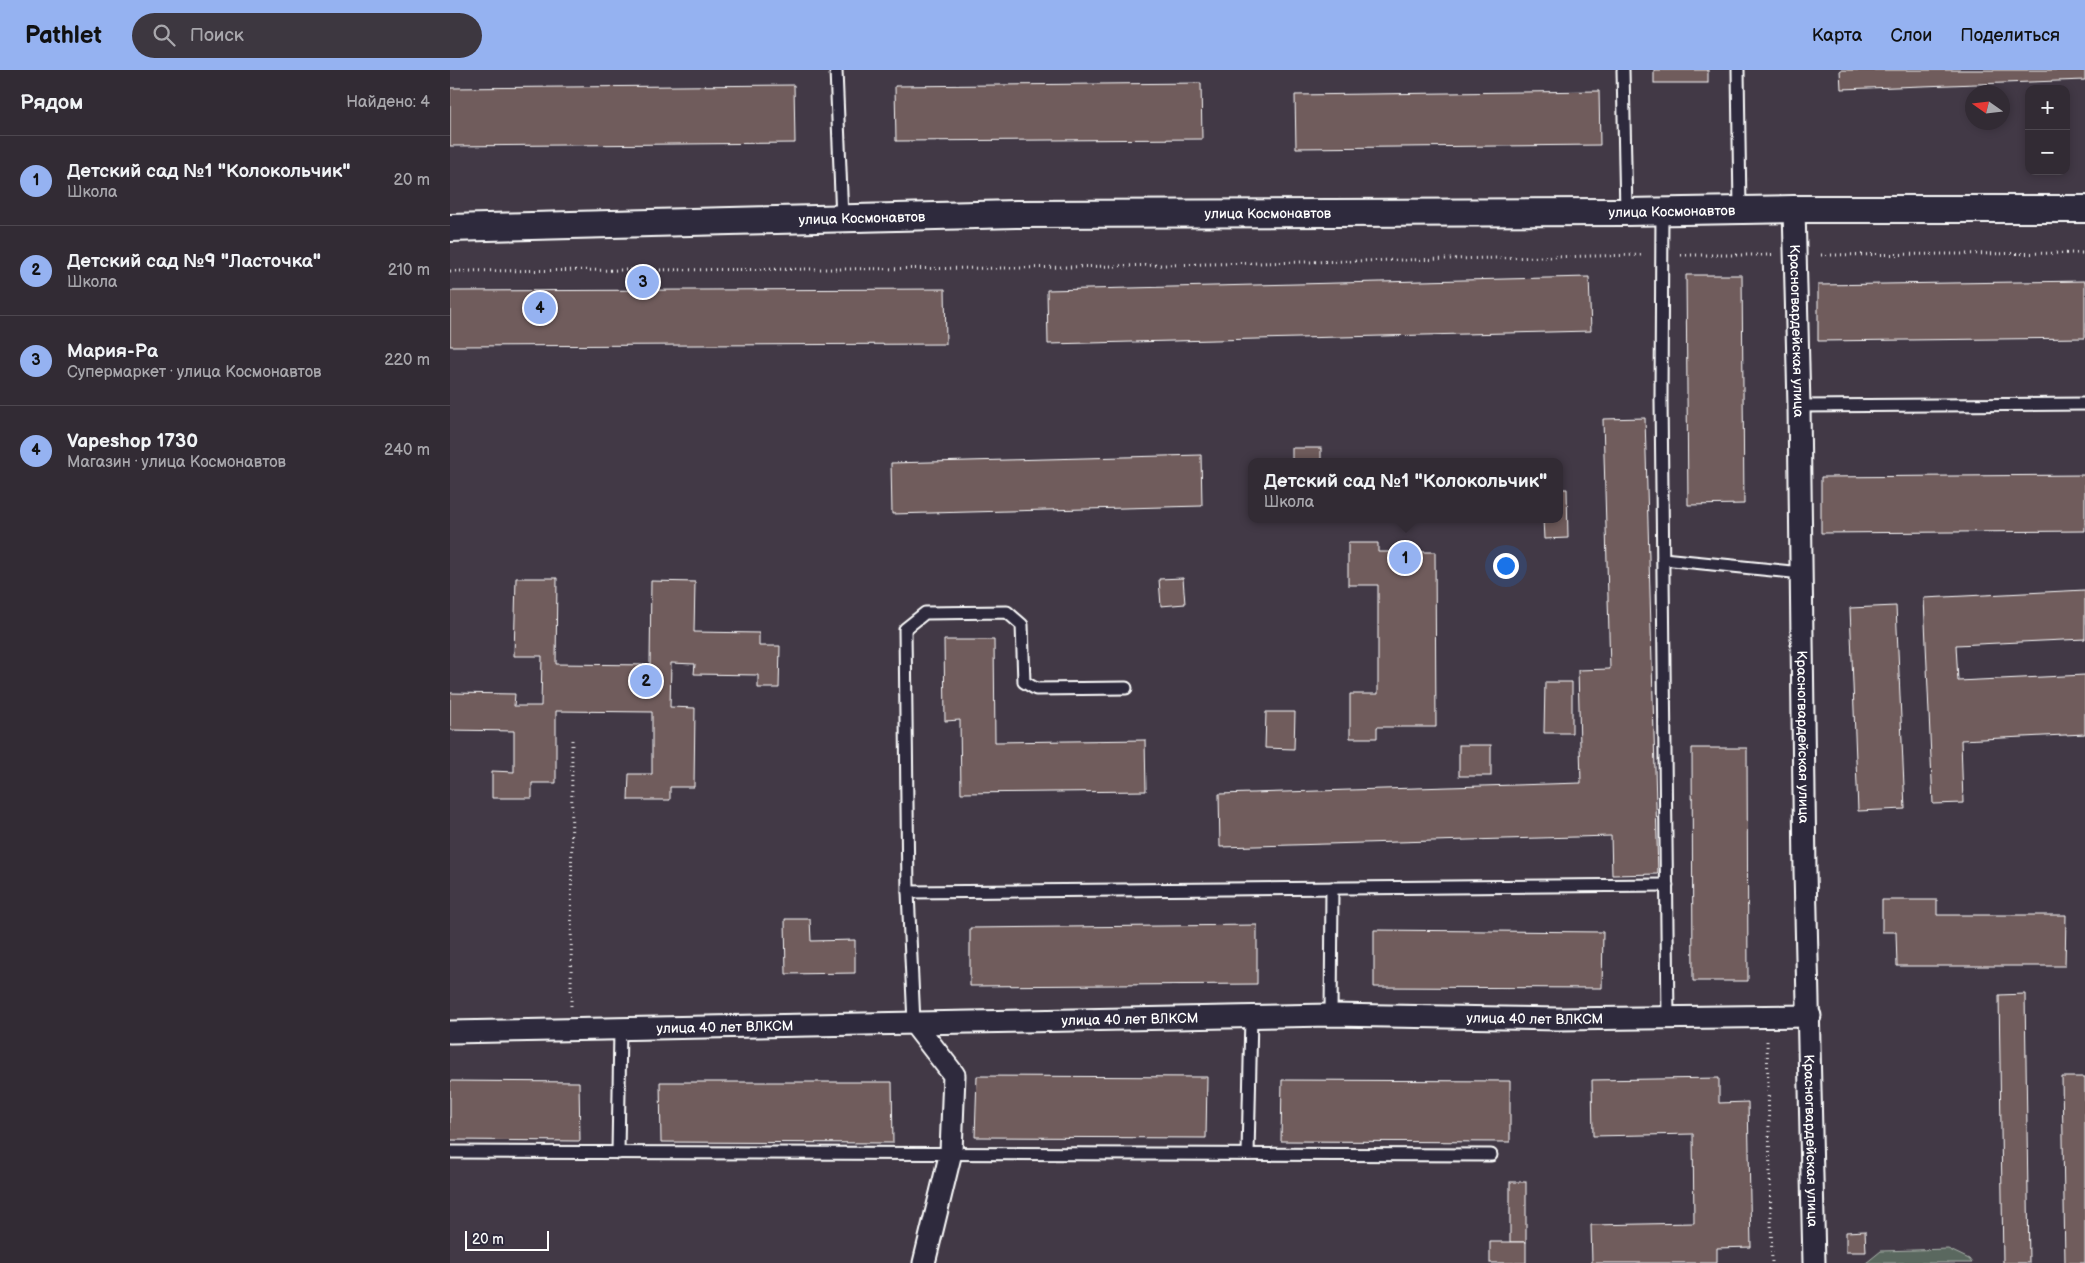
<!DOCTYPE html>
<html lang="ru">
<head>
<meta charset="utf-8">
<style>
	:root { --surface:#322b34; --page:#3d3740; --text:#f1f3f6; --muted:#a8a7ac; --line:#4d474f; --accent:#95b2f1 }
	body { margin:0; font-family:"Balsamiq Sans",sans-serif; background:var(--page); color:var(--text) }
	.controls { position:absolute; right:15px; top:15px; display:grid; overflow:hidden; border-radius:10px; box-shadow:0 2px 8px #0003 }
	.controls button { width:45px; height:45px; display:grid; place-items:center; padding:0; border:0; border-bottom:1px solid var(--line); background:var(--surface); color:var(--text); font:25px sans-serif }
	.compass { position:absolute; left:1515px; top:15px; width:45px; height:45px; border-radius:50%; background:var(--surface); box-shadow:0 2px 8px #0003; rotate:284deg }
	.scale { position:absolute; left:15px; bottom:12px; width:84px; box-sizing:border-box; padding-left:5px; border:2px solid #fff; border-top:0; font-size:14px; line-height:18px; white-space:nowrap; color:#fff; -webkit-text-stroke:4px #2f2a3d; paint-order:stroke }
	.you { position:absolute; left:1055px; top:495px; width:18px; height:18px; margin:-12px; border:4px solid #fff; border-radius:50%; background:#1a73e8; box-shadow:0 0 0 8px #1a73e833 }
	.badge { display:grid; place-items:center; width:32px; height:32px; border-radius:50%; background:var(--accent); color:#111; font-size:16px; font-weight:700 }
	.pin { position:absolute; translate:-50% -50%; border:2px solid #fff; box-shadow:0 1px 5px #0006 }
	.popup { position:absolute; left:798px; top:388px; width:315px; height:65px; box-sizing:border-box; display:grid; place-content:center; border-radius:10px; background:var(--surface); filter:drop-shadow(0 1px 4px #0005); font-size:16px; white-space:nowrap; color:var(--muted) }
	.popup b { font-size:19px; color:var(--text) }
	.popup::after { content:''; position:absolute; left:50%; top:100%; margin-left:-10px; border:10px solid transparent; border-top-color:var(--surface) }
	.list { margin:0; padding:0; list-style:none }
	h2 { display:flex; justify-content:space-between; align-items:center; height:65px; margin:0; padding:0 20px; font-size:21px }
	h2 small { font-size:16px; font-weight:400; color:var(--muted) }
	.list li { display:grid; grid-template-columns:32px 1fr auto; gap:15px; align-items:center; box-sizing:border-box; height:90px; padding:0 20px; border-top:1px solid var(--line) }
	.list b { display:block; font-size:19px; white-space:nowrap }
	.list p { margin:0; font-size:16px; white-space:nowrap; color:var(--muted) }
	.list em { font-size:16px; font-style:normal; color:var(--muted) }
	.icon { flex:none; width:28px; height:28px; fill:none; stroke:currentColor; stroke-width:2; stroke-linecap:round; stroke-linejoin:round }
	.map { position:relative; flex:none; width:1635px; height:1193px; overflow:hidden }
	header { display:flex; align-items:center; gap:30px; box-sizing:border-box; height:70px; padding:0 25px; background:var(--accent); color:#111 }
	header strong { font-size:24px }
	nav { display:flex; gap:28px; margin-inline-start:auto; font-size:18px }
	.search { width:350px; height:45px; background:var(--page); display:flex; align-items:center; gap:12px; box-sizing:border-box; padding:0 18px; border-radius:28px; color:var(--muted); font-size:19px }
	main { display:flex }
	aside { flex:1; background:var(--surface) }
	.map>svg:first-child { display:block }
	.green { fill:#5a685e; stroke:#acb4ae }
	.building { fill:#6f5b5c; stroke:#fff }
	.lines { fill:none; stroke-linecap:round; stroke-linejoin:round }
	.service-casing { stroke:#fff; stroke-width:15 }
	.minor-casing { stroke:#fff; stroke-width:25 }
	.tertiary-casing { stroke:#fff; stroke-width:30 }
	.path { stroke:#fff; stroke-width:3; stroke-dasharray:1 4; stroke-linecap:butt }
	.service { stroke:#2f2a3d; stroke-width:11 }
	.minor { stroke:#2f2a3d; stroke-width:21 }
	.tertiary { stroke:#2f2a3d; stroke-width:26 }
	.labels { text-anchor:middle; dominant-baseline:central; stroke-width:5; stroke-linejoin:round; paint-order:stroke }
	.street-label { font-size:14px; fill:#fff; stroke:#2f2a3d }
</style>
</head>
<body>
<header>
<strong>Pathlet</strong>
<div class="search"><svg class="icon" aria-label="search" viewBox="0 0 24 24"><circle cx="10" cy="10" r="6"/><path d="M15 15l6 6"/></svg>Поиск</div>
<nav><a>Карта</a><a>Слои</a><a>Поделиться</a></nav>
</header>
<main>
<aside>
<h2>Рядом<small>Найдено: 4</small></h2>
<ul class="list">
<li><span class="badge">1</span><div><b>Детский сад №1 &quot;Колокольчик&quot;</b><p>Школа</p></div><em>20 m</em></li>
<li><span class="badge">2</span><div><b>Детский сад №9 &quot;Ласточка&quot;</b><p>Школа</p></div><em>210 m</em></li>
<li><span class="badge">3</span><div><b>Мария-Ра</b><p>Супермаркет · улица Космонавтов</p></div><em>220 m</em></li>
<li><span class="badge">4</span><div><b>Vapeshop 1730</b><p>Магазин · улица Космонавтов</p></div><em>240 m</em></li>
</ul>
</aside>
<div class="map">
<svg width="1635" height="1193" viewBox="0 0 1635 1193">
	<rect width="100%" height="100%" fill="#423946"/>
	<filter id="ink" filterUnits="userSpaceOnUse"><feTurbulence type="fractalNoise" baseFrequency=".02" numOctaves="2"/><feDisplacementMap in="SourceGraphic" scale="10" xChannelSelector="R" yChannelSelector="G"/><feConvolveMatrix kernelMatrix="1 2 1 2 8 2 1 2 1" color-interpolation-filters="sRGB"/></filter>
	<g filter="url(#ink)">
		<!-- green -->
		<polygon class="green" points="1498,1179 1519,1189 1522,1193 1416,1193 1431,1181"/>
		<!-- building -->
		<g class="building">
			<rect x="1204" y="0" width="54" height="13"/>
			<polygon points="1390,0 1635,0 1635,10 1391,19"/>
			<polygon points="751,13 752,69 446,71 445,16"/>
			<polygon points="344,15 345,73 0,76 0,18"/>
			<polygon points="1149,21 1150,75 846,78 845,25"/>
			<polygon points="1236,205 1292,205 1294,434 1238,435"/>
			<polygon points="1139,207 1141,261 598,274 597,220"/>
			<polygon points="1635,211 1635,268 1368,271 1368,215"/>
			<polygon points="495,219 496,274 0,276 0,221"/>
			<polygon points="1195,348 1208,804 1162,805 1161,766 770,777 769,724 1131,713 1128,600 1160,599 1153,349"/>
			<rect x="842" y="378" width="29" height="14"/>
			<polygon points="751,385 752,436 442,444 441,393"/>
			<polygon points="1635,405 1635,461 1371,463 1371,407"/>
			<polygon points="1109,419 1117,419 1118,468 1094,469 1093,449 1109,449"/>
			<polygon points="898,473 928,473 928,482 985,482 986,657 927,657 927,668 900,668 900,624 928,624 928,515 898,515"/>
			<polygon points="66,508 107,508 106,594 200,595 201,511 245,512 244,562 309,563 309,576 330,576 329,618 308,618 308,605 244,604 245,594 221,593 220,637 245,638 244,717 220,717 220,730 178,730 179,704 202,704 202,642 106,641 106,713 82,713 82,728 42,728 42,701 64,702 64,661 0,660 0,623 65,624 64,636 91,636 92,586 64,586"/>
			<polygon points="733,508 735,534 711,536 709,509"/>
			<polygon points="1635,520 1635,569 1506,575 1508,611 1635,605 1635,664 1511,670 1513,733 1483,734 1474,528"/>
			<polygon points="1446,536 1455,739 1408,741 1400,538"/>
			<polygon points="494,570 544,570 545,672 695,670 696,721 511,723 510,650 495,651"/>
			<polygon points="1095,612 1122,612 1122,663 1094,663"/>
			<polygon points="816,642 845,642 844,679 815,678"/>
			<rect x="1009" y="675" width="32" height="31"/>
			<polygon points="1242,678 1297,678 1298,911 1243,911"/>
			<polygon points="1432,830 1487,830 1487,845 1616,845 1615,896 1447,896 1446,862 1432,862"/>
			<polygon points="335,849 360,849 361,871 405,870 405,903 336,904"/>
			<polygon points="807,855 807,914 520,916 520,858"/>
			<polygon points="924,860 1153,862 1152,918 924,917"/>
			<polygon points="1575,924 1579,1193 1553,1193 1549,925"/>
			<polygon points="527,1006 757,1007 756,1068 525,1067"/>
			<polygon points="1612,1007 1635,1007 1635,1193 1615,1193"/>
			<polygon points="1269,1008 1269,1033 1298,1032 1301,1177 1267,1178 1267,1193 1142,1193 1141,1155 1244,1153 1243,1064 1143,1066 1142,1010"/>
			<polygon points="832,1010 1060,1011 1060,1072 831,1071"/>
			<polygon points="0,1011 129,1012 130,1071 0,1070"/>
			<polygon points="210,1012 442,1012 443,1073 211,1072"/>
			<rect x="1060" y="1112" width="16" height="60"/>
			<polygon points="1415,1161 1416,1182 1396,1182 1396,1162"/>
			<rect x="1040" y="1172" width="36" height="21"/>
		</g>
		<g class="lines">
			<defs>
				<g id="service">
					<polyline points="386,0 392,149"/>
					<polyline points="1173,0 1176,142"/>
					<polyline points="1288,0 1290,139"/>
					<polyline points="1212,141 1211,330 1218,947"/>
					<polyline points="1349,336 1635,334"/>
					<polyline points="1213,489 1352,503"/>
					<polyline points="458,822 455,559 475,543 557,542 572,555 574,612 586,619 676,618"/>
					<polyline points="881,945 882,818"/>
					<polyline points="464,953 458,822 1217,815"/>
					<polyline points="0,1082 1041,1085"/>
					<polyline points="168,1083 170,959"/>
					<polyline points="798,1084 801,946"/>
				</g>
				<g id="minor">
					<path id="s1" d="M1344,139L1349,336L1355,801L1364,1193"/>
					<polyline points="464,953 504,1005 501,1082 474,1193"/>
					<path id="s2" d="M0,962L881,945L1108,949L1360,946"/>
				</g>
				<g id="tertiary">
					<path id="s3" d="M0,158L566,144L1176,142L1344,139H1635"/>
				</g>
			</defs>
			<!-- service casing -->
			<use href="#service" class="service-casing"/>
			<!-- minor casing -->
			<use href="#minor" class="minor-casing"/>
			<!-- tertiary casing -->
			<use href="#tertiary" class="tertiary-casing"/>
			<!-- path -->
			<g class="path">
				<polyline points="1231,185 1322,185"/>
				<polyline points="1371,185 1635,183"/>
				<polyline points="0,201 567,198 1192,185"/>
				<polyline points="121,936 122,669"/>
				<polyline points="1317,971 1322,1193"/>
			</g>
			<!-- service -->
			<use href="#service" class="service"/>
			<!-- minor -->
			<use href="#minor" class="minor"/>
			<!-- tertiary -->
			<use href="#tertiary" class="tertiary"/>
		</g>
	</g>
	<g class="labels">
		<!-- street labels -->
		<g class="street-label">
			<text stroke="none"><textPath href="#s3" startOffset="1222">улица Космонавтов</textPath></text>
			<text stroke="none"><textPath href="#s3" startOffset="818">улица Космонавтов</textPath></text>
			<text stroke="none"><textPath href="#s3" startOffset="412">улица Космонавтов</textPath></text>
			<text stroke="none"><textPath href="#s1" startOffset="122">Красногвардейская улица</textPath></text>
			<text stroke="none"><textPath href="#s1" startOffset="528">Красногвардейская улица</textPath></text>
			<text stroke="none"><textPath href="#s2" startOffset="1085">улица 40 лет ВЛКСМ</textPath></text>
			<text stroke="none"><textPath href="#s2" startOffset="680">улица 40 лет ВЛКСМ</textPath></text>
			<text stroke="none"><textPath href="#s2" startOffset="275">улица 40 лет ВЛКСМ</textPath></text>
			<text stroke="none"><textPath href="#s1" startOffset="932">Красногвардейская улица</textPath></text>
		</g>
	</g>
</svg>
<div class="controls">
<button>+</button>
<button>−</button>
</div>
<svg class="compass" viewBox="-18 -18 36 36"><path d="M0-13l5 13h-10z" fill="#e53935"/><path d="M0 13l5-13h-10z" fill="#a8a7ac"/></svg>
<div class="scale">20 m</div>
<div class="you"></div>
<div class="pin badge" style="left:955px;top:488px">1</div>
<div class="popup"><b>Детский сад №1 &quot;Колокольчик&quot;</b>Школа</div>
<div class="pin badge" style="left:196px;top:611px">2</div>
<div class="pin badge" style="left:193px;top:212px">3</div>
<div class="pin badge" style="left:90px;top:238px">4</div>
</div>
</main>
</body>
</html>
